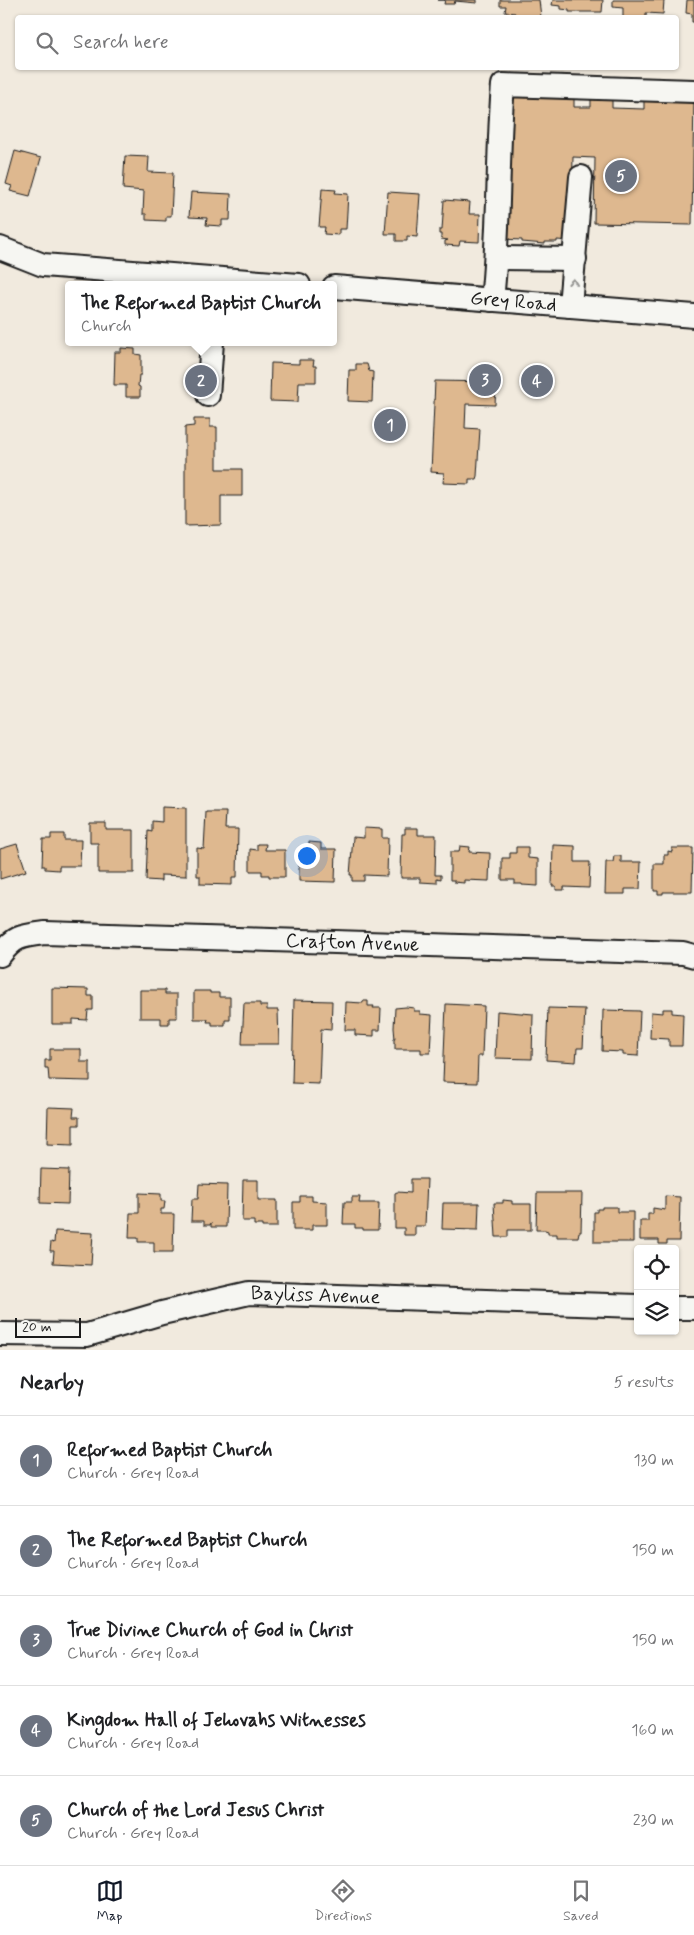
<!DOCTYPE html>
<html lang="en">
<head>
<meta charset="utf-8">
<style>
	:root { --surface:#fff; --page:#f6f6f6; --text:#202124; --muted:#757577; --line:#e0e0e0; --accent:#111827 }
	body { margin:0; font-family:Mynerve,sans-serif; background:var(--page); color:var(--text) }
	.controls { position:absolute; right:15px; bottom:15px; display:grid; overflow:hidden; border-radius:5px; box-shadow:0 1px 4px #0004 }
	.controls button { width:45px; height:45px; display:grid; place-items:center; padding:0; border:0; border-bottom:1px solid var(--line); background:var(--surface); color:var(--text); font:25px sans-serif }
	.scale { position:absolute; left:15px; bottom:12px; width:66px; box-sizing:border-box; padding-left:5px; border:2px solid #1c1c1c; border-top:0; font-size:14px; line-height:18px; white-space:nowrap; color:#1c1c1c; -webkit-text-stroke:4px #f6f6f2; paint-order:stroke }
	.you { position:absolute; left:306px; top:855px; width:18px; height:18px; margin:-12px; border:4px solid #fff; border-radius:50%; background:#1a73e8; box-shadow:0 0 0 8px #1a73e833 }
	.badge { display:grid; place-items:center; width:32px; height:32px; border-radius:50%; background:var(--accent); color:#fff; font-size:16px; font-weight:700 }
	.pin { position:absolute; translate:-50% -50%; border:2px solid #fff; box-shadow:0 1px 5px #0006 }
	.popup { position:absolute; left:65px; top:281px; width:272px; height:65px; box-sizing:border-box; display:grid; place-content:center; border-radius:5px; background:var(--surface); filter:drop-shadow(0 1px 4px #0005); font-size:16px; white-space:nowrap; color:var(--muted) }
	.popup b { font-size:19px; color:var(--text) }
	.popup::after { content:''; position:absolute; left:50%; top:100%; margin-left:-10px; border:10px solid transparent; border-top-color:var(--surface) }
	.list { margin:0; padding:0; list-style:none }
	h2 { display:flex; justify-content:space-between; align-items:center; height:65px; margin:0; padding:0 20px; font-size:21px }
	h2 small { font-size:16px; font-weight:400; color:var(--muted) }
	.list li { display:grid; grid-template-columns:32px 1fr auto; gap:15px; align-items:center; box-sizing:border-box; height:90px; padding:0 20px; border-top:1px solid var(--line) }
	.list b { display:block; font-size:19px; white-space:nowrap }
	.list p { margin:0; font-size:16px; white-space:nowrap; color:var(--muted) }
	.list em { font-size:16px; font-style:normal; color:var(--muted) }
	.icon { flex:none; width:28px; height:28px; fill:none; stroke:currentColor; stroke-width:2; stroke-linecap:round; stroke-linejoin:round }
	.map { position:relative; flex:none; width:694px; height:1350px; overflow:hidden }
	.search { position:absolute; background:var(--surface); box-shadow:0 1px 4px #0004; left:15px; right:15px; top:15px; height:55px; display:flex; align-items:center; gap:12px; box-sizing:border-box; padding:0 18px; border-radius:5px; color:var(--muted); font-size:19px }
	.sheet { height:515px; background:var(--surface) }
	nav { display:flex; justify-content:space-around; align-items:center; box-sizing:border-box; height:70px; border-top:1px solid var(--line); background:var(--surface); font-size:14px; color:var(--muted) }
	nav a { display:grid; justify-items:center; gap:2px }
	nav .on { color:var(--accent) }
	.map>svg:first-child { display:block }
	.building { fill:#deb88f; stroke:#1c1c1c }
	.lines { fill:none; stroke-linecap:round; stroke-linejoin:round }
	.minor-casing { stroke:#1c1c1c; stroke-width:26 }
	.minor { stroke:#f6f6f2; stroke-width:22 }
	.oneway { stroke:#949492 }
	.labels { text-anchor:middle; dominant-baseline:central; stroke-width:4; stroke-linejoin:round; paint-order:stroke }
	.street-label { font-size:20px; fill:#1c1c1c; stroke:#f6f6f2 }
</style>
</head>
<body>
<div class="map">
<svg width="694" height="1350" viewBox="0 0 694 1350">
	<rect width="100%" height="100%" fill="#f1eade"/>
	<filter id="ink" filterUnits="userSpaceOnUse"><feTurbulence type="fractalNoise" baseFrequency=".02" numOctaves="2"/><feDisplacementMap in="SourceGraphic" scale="10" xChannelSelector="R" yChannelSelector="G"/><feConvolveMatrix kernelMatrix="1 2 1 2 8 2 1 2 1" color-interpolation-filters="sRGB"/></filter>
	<g filter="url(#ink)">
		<!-- building -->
		<g class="building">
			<polygon points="438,0 477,0 477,3 455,1 454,4 444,4 445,0"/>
			<polygon points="500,0 539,0 541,17 514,18 515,13 505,12 506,6 500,6"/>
			<polygon points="553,0 603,0 602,12 569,12 569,10 561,9 561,6 552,5"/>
			<polygon points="613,0 664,0 663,14 646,13 646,18 623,18 623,8 613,7"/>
			<polygon points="687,0 694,0 694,22 692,22 692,14 686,13"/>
			<polygon points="591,88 612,89 612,108 644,109 644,92 694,93 692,225 594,223 595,158 573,157 571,241 557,240 557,242 545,242 545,244 522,242 522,240 502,239 510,97 574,98 574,107 591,107"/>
			<polygon points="15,151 41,158 30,196 10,191 12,186 6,184"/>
			<polygon points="125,156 149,157 148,172 173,173 171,216 166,216 166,221 146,220 146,214 143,214 144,191 123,189"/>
			<polygon points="322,189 336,190 335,193 348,194 346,229 339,229 339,235 324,234 325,227 319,227"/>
			<polygon points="191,192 231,194 230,220 222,220 222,226 206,225 207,218 189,217"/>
			<polygon points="388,192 420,194 417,237 407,236 407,241 396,241 396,234 385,234"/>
			<polygon points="444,200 470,202 469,214 480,214 479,242 460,241 459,246 445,245 445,241 448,240 441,239 441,234 439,234 439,230 442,230"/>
			<polygon points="121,348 135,349 135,354 141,355 141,375 139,375 138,386 140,387 140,397 126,397 126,385 114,385 115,352 121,352"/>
			<polygon points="299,360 314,360 313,366 316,366 316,382 299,382 298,402 270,401 271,363 299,364"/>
			<polygon points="356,364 367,364 369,371 373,372 372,402 348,401 349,370 356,370"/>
			<polygon points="435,381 496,382 495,405 466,404 465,428 480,429 477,476 476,479 469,479 469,484 443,483 444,473 431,472"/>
			<polygon points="194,419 210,419 210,427 217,427 217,469 242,469 242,496 221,496 221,525 185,526 185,427 194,426"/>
			<polygon points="162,807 186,808 186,876 161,875 161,881 146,880 148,831 152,832 152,821 162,822"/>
			<polygon points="206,812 226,812 225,829 238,829 237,877 232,877 232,885 200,884 200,876 197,876 197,848 204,849"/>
			<polygon points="90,823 106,823 106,830 134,830 134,873 98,873 98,843 90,843"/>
			<polygon points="364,828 382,829 382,838 388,838 387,876 364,875 364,881 352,881 352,875 350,875 353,837 364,838"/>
			<polygon points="405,828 418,828 418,835 436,835 435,875 441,875 441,879 437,878 437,883 420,882 420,878 401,878 402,834 405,834"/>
			<polygon points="51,834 64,834 64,840 81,840 80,866 59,866 59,870 45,869 45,866 42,866 43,839 51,839"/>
			<polygon points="309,842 321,843 321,849 336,849 335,882 299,881 299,847 309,847"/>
			<polygon points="17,844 26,871 0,879 0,849"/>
			<polygon points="257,844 266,844 265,850 285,850 285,877 269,877 269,875 262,875 262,871 250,871 250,849 257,850"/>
			<polygon points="553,845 575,846 575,862 590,862 589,888 564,887 564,890 556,890 556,886 552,886"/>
			<polygon points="460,846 470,847 469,852 490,853 489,881 464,880 464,883 454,882 454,880 450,880 450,852 459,852"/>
			<polygon points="516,847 528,847 528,858 538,859 538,886 522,885 522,884 515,884 515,880 502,880 502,858 510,858 510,853 516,853"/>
			<polygon points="672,848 693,848 692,892 663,892 663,894 658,894 658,891 654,891 654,864 664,864 664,855 668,855 668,851 672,852"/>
			<polygon points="614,856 621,856 621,862 641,862 640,889 625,889 625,894 605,894 606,862 613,862"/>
			<polygon points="52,988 88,989 88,996 93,996 93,1010 88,1010 87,1020 73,1019 73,1024 52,1024"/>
			<polygon points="140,990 165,990 165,994 177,994 177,1018 169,1018 169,1024 161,1024 161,1018 140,1018"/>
			<polygon points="194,991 210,991 210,993 219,993 219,997 230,997 230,1020 225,1020 225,1025 212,1025 212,1022 207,1022 208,1019 194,1019"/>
			<polygon points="294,1000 332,1001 331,1030 321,1029 319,1084 292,1083"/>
			<polygon points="363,1001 368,1001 368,1006 374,1006 373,1008 381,1008 380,1030 374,1030 374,1036 355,1035 355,1030 345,1030 346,1002 363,1003"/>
			<polygon points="244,1003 260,1003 260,1006 267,1006 267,1010 278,1010 279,1044 242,1044"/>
			<polygon points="446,1004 484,1006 482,1056 478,1056 477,1083 443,1082"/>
			<polygon points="406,1007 414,1008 414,1011 420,1011 420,1014 432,1015 430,1053 421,1053 421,1049 395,1049 395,1043 394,1043 394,1039 395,1039 394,1028 395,1008"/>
			<polygon points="548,1008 585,1009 583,1048 577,1048 576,1062 546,1060"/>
			<polygon points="663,1009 672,1009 672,1013 683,1014 682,1046 669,1046 669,1039 650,1038 651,1012 663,1013"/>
			<polygon points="603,1010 640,1011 638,1056 623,1055 623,1052 602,1051"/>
			<polygon points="497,1011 533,1014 532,1059 495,1058"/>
			<polygon points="50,1049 81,1049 81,1062 90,1062 90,1081 49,1080 48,1068 45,1068 45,1060 50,1060"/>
			<polygon points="48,1107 74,1108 73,1117 79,1117 79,1125 73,1125 73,1145 47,1144"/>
			<polygon points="41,1169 69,1170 68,1204 40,1203"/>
			<polygon points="411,1179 427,1179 425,1226 415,1226 415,1235 404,1235 404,1228 395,1228 395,1193 397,1192 411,1193"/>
			<polygon points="243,1180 258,1180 258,1200 277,1200 277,1227 262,1227 262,1225 254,1225 254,1221 242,1221"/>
			<polygon points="199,1184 227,1185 226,1227 211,1227 211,1223 210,1225 204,1225 204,1221 191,1221 192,1199 198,1199"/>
			<polygon points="139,1193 161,1194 161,1201 165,1201 164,1209 161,1209 161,1214 174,1214 173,1252 154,1252 154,1242 138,1242 138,1238 129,1238 130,1213 139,1213"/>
			<polygon points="537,1193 582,1193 581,1232 579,1232 578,1237 557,1237 557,1234 548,1234 548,1231 545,1230 536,1230"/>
			<polygon points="300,1196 312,1196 312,1201 327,1202 327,1225 312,1225 312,1230 293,1230 293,1202 300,1202"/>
			<polygon points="665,1196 680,1197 679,1241 667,1241 667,1244 659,1244 659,1240 640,1240 640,1221 648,1221 648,1214 653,1214 653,1208 665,1210"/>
			<polygon points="352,1197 360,1197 359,1203 379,1203 378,1230 363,1230 363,1228 355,1228 355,1224 343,1224 344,1202 352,1202"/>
			<polygon points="503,1200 512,1201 512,1204 531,1204 531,1230 508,1230 508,1237 496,1237 494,1203 503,1203"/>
			<polygon points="443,1203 479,1203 478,1230 442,1229"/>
			<polygon points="602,1207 617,1207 617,1212 633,1212 633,1242 594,1242 594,1212 597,1212 597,1209 602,1209"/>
			<polygon points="55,1231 93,1233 91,1265 53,1263 54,1251 50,1251 51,1242 54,1243"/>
		</g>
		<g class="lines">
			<defs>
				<g id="minor">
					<polyline points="0,248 43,265 299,285"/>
					<polyline points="496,258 575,259"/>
					<path id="s1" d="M334,287L694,316"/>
					<path d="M492,300C500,229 497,157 503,85L694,91"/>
					<polyline points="570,306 581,177"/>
					<polyline points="208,395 212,342"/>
					<path id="s2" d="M0,955C15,936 21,936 45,933L683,953L694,956"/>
					<polyline points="675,1308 694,1308"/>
					<path id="s3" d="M0,1334L87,1335L162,1313L249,1293L638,1306"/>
				</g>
			</defs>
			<!-- minor casing -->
			<use href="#minor" class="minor-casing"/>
			<!-- minor -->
			<use href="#minor" class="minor"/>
		</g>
		<!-- one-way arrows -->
		<defs><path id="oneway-chevron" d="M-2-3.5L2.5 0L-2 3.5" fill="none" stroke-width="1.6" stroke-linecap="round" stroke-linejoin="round" transform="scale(1.25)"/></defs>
		<use class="oneway" href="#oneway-chevron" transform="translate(573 282) rotate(-84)"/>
	</g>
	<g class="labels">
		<!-- street labels -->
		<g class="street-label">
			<text stroke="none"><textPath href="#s1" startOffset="180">Grey Road</textPath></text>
			<text stroke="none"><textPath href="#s2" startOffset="360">Crafton Avenue</textPath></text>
			<text stroke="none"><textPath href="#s3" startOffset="321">Bayliss Avenue</textPath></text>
		</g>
	</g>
</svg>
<div class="controls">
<button><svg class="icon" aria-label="locate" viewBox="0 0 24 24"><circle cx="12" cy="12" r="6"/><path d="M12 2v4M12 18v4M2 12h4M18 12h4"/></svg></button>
<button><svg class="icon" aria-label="layers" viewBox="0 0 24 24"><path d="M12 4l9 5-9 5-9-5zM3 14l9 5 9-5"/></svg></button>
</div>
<div class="scale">20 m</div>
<div class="you"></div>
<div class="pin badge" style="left:390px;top:425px;background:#6b7280">1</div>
<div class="pin badge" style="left:201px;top:381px;background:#6b7280">2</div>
<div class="popup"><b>The Reformed Baptist Church</b>Church</div>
<div class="pin badge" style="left:485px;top:380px;background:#6b7280">3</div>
<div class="pin badge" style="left:537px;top:381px;background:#6b7280">4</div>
<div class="pin badge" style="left:621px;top:176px;background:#6b7280">5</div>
<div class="search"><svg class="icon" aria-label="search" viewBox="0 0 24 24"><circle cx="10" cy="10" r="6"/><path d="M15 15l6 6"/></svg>Search here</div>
</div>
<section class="sheet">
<h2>Nearby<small>5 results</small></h2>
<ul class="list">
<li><span class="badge" style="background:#6b7280">1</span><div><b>Reformed Baptist Church</b><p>Church · Grey Road</p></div><em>130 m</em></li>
<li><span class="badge" style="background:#6b7280">2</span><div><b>The Reformed Baptist Church</b><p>Church · Grey Road</p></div><em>150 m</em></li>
<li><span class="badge" style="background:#6b7280">3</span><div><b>True Divine Church of God in Christ</b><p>Church · Grey Road</p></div><em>150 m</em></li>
<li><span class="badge" style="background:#6b7280">4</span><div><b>Kingdom Hall of Jehovahs Witnesses</b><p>Church · Grey Road</p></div><em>160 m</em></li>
<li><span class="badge" style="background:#6b7280">5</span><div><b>Church of the Lord Jesus Christ</b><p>Church · Grey Road</p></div><em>230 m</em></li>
</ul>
</section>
<nav>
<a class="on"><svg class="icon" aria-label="map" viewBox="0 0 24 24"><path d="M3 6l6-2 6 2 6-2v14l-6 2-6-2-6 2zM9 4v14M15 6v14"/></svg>Map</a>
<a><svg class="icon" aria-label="directions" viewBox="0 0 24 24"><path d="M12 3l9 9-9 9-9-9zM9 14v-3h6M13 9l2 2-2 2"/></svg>Directions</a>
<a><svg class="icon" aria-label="saved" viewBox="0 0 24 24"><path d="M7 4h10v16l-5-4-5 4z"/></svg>Saved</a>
</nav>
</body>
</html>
